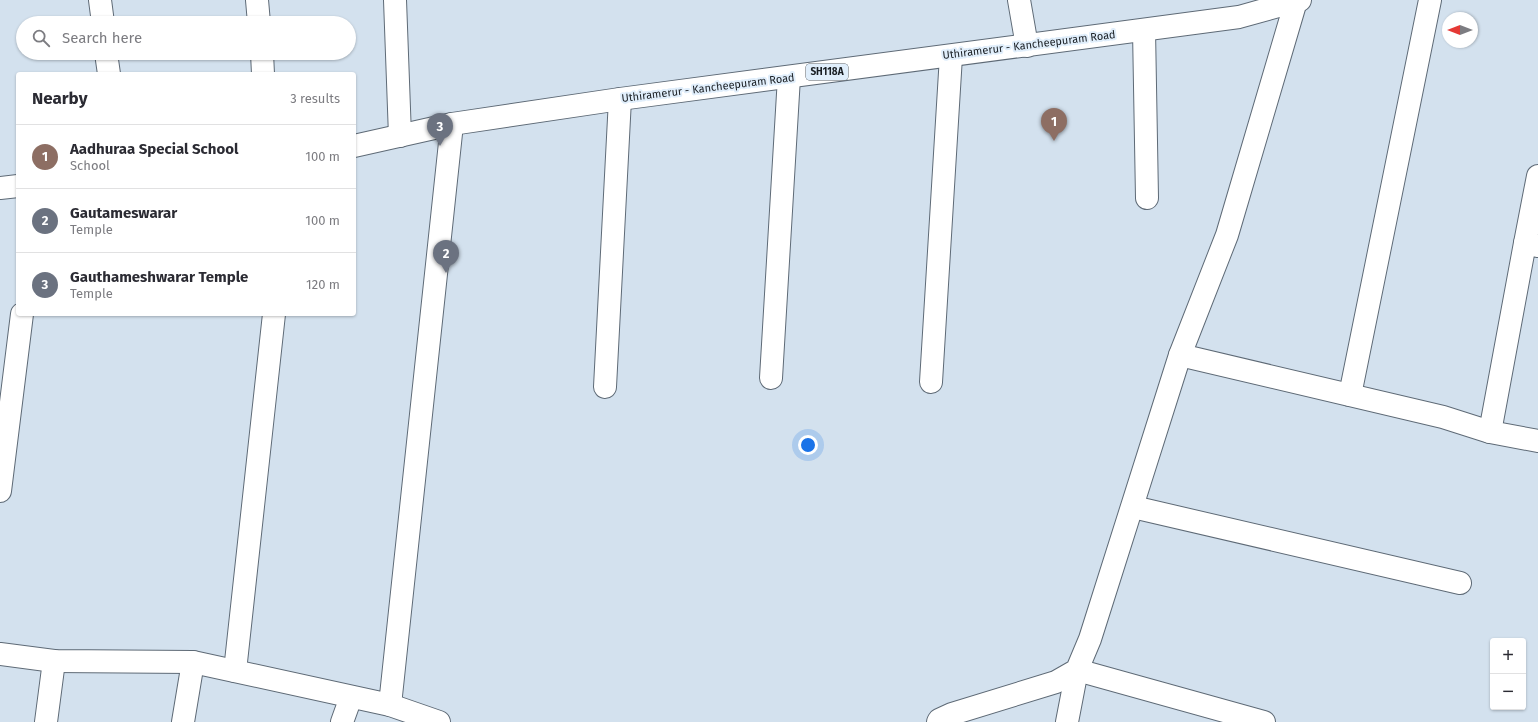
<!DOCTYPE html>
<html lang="en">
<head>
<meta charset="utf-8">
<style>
	:root { --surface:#fff; --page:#f7f7f7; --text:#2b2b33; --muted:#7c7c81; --line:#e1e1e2; --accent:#0b8043 }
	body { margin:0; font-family:"Fira Sans",sans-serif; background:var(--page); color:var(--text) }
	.controls { position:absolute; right:12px; bottom:12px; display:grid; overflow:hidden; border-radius:4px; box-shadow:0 1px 3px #0004 }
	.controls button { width:36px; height:36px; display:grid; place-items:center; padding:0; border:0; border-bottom:1px solid var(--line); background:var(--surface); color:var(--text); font:20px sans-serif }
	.compass { position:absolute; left:1442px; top:12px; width:36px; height:36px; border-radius:50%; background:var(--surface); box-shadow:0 1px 3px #0004; rotate:270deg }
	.you { position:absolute; left:808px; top:445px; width:14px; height:14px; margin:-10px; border:3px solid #fff; border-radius:50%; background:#1a73e8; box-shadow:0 0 0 6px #1a73e833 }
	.badge { display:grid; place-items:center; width:26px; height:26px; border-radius:50%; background:var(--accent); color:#fff; font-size:13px; font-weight:700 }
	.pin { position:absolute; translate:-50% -33px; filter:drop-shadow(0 1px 2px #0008) }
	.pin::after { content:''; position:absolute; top:21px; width:14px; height:12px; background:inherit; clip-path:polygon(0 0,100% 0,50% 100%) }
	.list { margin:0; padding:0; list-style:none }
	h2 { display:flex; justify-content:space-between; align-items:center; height:52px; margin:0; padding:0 16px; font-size:17px }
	h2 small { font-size:13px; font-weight:400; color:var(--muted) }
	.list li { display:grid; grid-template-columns:26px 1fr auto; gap:12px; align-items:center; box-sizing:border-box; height:64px; padding:0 16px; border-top:1px solid var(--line) }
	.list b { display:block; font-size:15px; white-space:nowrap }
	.list p { margin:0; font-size:13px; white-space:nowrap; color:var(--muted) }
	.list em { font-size:13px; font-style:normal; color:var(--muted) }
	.icon { flex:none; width:22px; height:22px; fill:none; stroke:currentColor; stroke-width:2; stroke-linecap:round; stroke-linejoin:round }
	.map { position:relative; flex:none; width:1538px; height:722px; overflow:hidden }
	.search { position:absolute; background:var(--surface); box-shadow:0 1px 3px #0004; left:16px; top:16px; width:340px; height:44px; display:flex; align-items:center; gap:10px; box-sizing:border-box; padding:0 14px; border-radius:22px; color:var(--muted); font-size:15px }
	.panel { position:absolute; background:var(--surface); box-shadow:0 1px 3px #0004; left:16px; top:72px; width:340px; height:244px; border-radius:4px }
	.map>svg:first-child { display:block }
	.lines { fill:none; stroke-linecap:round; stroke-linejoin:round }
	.minor-casing { stroke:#5e6a76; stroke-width:24 }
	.major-casing { stroke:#5e6a76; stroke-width:24 }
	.minor { stroke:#fff; stroke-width:22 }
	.major { stroke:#fff; stroke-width:22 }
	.labels { text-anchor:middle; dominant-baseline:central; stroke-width:4; stroke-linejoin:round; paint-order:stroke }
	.shield { fill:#e0eefb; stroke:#555c64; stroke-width:1 }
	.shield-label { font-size:10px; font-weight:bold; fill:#191e23 }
	.street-label { font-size:11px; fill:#191e23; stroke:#e0eefb }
</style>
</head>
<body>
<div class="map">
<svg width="1538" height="722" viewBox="0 0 1538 722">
	<rect width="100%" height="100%" fill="#d3e1ee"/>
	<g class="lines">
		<defs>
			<g id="minor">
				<polyline points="100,0 103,23"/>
				<polyline points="257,0 259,23"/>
				<polyline points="395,0 400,136"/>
				<polyline points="1019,0 1027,46"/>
				<polyline points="1144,30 1147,198"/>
				<polyline points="106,53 109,74"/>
				<polyline points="262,53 263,74"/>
				<polyline points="1525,243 1538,176"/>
				<polyline points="1180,355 1443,417 1490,432 1538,441"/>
				<polyline points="771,378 789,77"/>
				<polyline points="931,382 951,56"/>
				<polyline points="605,387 620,99"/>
				<polyline points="1350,395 1430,0"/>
				<polyline points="1490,432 1525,243 1538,246"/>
				<polyline points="0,491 22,314"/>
				<polyline points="1133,507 1460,583"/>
				<polyline points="0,654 54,661 193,662 390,705 452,124"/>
				<polyline points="235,671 274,314"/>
				<polyline points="390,705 439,722"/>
				<polyline points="46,722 54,661"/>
				<polyline points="183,722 193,662"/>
				<polyline points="342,722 351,697"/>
				<polyline points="938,722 939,720 952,714 1056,682 1077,670 1090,639 1180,355 1227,235 1296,1"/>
				<polyline points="1067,722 1077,670 1264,722"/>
			</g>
			<g id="major">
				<polyline points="354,146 452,124 620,99 1239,17 1300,0"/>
				<polyline points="0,188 18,186"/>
			</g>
		</defs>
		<!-- minor casing -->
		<use href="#minor" class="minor-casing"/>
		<!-- major casing -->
		<use href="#major" class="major-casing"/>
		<!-- minor -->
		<use href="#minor" class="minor"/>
		<!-- major -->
		<use href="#major" class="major"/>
	</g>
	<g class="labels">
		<!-- shield labels -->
		<rect class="shield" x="806" y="64" width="42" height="16" rx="3"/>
		<g class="shield-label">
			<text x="827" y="72">SH118A</text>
		</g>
		<!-- street labels -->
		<g class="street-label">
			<text transform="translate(1029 45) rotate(-7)">Uthiramerur - Kancheepuram Road</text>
			<text transform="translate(708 88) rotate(-7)">Uthiramerur - Kancheepuram Road</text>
		</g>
	</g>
</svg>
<div class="controls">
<button>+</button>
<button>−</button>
</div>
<svg class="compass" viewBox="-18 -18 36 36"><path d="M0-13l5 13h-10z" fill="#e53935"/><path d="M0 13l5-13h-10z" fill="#7c7c81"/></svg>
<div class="you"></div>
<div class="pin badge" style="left:1054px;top:141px;background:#8d6e63">1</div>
<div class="pin badge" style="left:446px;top:273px;background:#6b7280">2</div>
<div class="pin badge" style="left:440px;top:146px;background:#6b7280">3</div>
<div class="search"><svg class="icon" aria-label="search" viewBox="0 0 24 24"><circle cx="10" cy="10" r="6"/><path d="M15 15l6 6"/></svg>Search here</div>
<section class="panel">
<h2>Nearby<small>3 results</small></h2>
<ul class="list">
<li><span class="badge" style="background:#8d6e63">1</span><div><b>Aadhuraa Special School</b><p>School</p></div><em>100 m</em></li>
<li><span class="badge" style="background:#6b7280">2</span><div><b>Gautameswarar</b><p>Temple</p></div><em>100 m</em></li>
<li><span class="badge" style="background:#6b7280">3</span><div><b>Gauthameshwarar Temple</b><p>Temple</p></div><em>120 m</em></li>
</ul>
</section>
</div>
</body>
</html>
